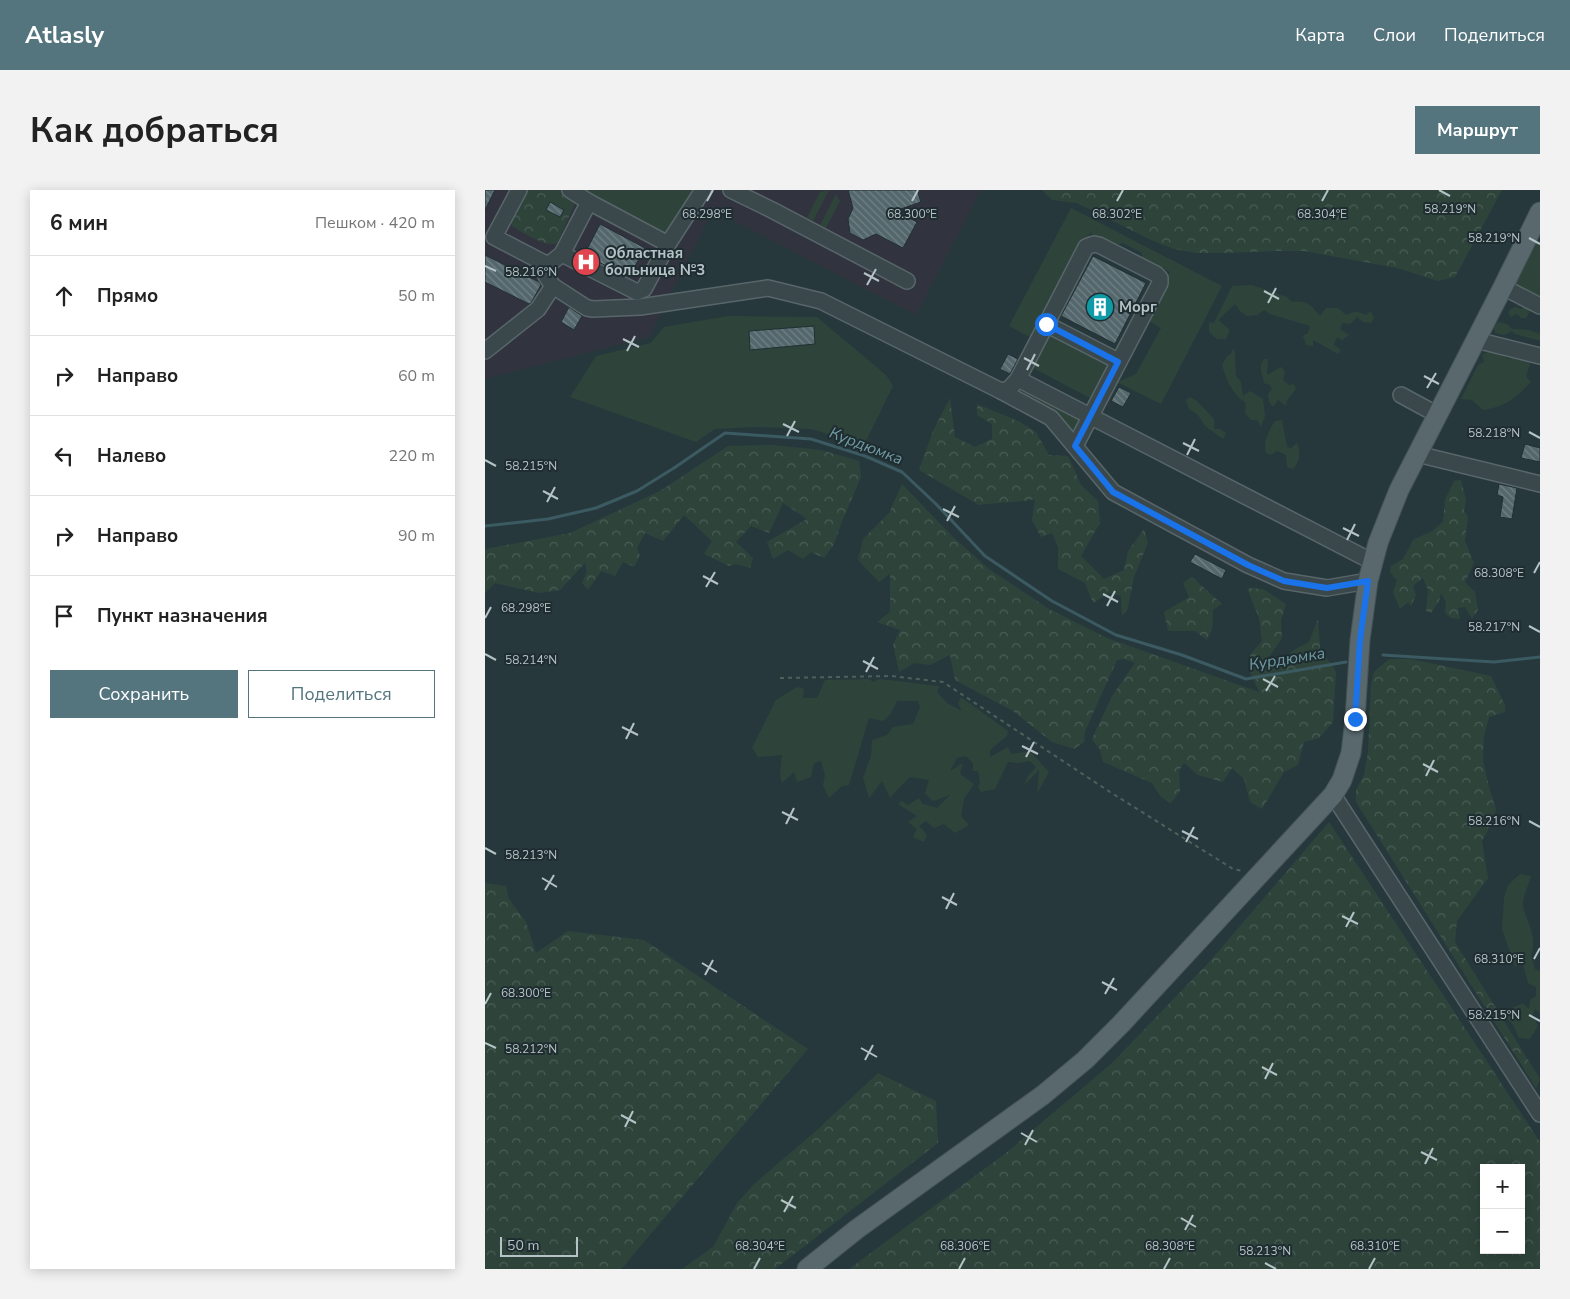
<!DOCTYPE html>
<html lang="ru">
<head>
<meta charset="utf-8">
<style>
	:root { --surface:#fff; --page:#f2f2f2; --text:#222; --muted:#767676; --line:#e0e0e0; --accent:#54757e }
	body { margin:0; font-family:"Nunito Sans",sans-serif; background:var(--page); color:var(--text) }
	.controls { position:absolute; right:15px; bottom:15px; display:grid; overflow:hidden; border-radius:0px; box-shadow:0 2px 12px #0003 }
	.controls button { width:45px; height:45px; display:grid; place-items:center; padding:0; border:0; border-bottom:1px solid var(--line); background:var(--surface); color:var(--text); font:25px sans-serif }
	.scale { position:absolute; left:15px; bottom:12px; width:78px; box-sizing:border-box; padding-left:5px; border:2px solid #b5c3c7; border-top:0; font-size:14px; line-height:18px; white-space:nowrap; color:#b5c3c7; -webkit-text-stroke:4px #1f2d31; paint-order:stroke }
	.stop { position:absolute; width:15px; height:15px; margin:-11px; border:4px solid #1a73e8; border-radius:50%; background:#fff }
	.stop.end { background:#1a73e8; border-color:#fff; box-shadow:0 1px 5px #0008 }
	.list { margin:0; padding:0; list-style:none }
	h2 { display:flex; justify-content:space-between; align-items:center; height:65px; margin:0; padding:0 20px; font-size:21px }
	h2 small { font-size:16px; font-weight:400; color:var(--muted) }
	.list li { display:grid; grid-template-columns:32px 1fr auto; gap:15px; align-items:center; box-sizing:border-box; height:80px; padding:0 20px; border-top:1px solid var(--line) }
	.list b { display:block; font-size:19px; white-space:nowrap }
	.list em { font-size:16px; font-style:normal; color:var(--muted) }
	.actions { display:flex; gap:10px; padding:15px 20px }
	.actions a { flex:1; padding:11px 0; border:1px solid var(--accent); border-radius:0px; text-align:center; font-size:18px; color:var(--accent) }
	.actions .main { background:var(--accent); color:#fff }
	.icon { flex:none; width:28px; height:28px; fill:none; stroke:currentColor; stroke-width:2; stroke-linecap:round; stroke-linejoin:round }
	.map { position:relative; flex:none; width:1055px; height:1079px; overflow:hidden; border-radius:0px }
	header { display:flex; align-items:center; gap:30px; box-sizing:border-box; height:70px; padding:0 25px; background:var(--accent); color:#fff }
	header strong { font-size:24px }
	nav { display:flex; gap:28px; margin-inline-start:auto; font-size:18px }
	.intro { display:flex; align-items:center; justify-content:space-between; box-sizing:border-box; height:120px; padding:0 30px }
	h1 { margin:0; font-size:35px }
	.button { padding:12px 22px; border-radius:0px; background:var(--accent); color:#fff; font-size:18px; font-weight:700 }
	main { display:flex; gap:30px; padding:0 30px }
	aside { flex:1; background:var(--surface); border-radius:0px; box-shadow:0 2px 12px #0003 }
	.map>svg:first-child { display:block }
	.medical { fill:#31343e }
	.green { fill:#2e443b }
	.forest { fill:url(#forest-crowns); fill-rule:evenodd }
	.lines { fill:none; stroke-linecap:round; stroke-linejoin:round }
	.stream { stroke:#3b5a61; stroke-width:3 }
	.building { fill:url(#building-back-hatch); stroke:#212f33 }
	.minor-casing { stroke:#58666a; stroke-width:18 }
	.major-casing { stroke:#465458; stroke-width:21 }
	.path { stroke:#4d605a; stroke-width:2; stroke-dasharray:4 4; stroke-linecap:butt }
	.minor { stroke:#3a484c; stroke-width:15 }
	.major { stroke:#58686c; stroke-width:19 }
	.route { stroke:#1a73e8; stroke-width:6 }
	.ticks { fill:none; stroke:#b5c3c7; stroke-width:2 }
	.labels { text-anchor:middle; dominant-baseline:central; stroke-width:4; stroke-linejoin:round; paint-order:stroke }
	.poi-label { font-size:15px; font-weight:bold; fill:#b5c3c7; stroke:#1f2d31; text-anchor:start }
	.water-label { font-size:16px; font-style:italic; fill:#719aa3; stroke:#1f2d31 }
	.ticks-label { font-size:12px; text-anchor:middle; fill:#b5c3c7; stroke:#1f2d31; stroke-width:4; stroke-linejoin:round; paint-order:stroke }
</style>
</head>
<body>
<header>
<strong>Atlasly</strong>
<nav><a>Карта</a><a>Слои</a><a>Поделиться</a></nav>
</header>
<div class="intro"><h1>Как добраться</h1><a class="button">Маршрут</a></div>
<main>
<aside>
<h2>6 мин<small>Пешком · 420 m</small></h2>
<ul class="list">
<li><svg class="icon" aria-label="ahead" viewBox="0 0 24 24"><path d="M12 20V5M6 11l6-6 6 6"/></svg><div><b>Прямо</b></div><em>50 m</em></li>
<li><svg class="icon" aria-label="right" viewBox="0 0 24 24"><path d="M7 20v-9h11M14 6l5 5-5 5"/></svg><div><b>Направо</b></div><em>60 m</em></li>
<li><svg class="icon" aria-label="left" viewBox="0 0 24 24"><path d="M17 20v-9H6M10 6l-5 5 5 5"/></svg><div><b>Налево</b></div><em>220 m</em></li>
<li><svg class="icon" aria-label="right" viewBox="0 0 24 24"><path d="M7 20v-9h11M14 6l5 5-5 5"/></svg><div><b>Направо</b></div><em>90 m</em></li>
<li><svg class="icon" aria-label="arrive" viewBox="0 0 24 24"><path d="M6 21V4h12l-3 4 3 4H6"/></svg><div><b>Пункт назначения</b></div></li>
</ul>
<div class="actions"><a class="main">Сохранить</a><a>Поделиться</a></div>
</aside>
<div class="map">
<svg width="1055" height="1079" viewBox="0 0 1055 1079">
	<defs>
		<pattern id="forest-crowns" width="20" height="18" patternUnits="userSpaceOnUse" patternTransform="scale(1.25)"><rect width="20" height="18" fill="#2e443b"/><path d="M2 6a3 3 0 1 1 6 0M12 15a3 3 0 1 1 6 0" fill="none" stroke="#4a5d56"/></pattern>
		<pattern id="building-back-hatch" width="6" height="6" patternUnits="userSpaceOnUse" patternTransform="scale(1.25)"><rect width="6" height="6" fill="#54676c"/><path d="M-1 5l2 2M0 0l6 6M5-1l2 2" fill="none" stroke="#728286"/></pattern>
	</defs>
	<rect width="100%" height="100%" fill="#26383c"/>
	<!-- medical -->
	<polygon class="medical" points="0,0 496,0 431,125 228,20 164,147 0,189"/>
	<!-- green -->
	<g class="green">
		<polygon points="97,0 212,0 185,43 178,45"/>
		<polygon points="344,0 328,31 322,28 335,2"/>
		<polygon points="351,4 355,11 341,38 335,35"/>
		<polygon points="586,18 737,96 676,214 632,192 651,184 676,138 662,130 662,125 685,82 657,68 657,63 638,53 630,55 605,43 549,149 524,136"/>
		<polygon points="1055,52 1055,113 1028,95 1049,53"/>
		<path d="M767,95L802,107L807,112C822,110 826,115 835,126L841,118H853L861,125C868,121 873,121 881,125L886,121L889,128L886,133L878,132L872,127L865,134L857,133L855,139L864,145L857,150L852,147L849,155L856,160L853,164L828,150V156L821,155L818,146L823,143L825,136L785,124L779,120L772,125L762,126L755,121L750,114L733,130L745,140L741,149H732L724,142V132L729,133L747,96Z"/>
		<polygon points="1031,117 1036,119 1038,117 1044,119 1044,123 1041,128 1036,128 1032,124 1025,127 1023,122 1027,118"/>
		<polygon points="243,126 332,127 401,185 408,196 379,255 326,239 269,237 230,239 211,252 85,207 111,166 166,153 179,137"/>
		<polygon points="1013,132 1022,134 1027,139 1044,140 1055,144 1055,151 1030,144 1027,141 1020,145 1010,143 1009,137"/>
		<polygon points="564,143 624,174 624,178 607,209 546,177"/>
		<path d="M1010,158L1019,167L1025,169L1032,165L1045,174L1041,186L1046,192C1029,209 1022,216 998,220L987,210L976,209L993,175L999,172L997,165Z"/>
		<path d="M748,159L750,162L751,186L756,192L758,206L765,201L778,209L780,226L776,237L772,230H766L760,223L761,213C747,203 742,192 737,175L742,166L746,164Z"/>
		<path d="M779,169H783L782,185L796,177L800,181L798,190L804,195L809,194L811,199L802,210L801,216L793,210L788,217L784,212L783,204L787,199L785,195L779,193C778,184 772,177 779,169Z"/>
		<polygon points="542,200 593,226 593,231 585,247 537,207"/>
		<polygon points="705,207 712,211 729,229 729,239 735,239 741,243 738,249 720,236 713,225 704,219 701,210"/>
		<path d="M797,230L802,257L806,258L812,253C816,262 815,272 808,279L802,277L801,265L792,261L786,265L781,263C778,252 784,240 790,231Z"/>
		<path d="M384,489L388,492L395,489L454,496L452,502L462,513L477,521L473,514L476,507L523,541L522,546L505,560V567L523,557L526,564L545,561L564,582L552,604L554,580L539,595L543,586L551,577L545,571L534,573L523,572L510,599L496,602L493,597L495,592L493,581H488V573L481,566L472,568L465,581L478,573L475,584L489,594L479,609L476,626L484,635L470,643L459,634L449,638L441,631L434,636L442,645L439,652L428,647L432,639L423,632L432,626L413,614L417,611L423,615L434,608L438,614L452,618L465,605L448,611L440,604L444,590L425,587C418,595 411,600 405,608L397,591L384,608L378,588L386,566L387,550L402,545L408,537L428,534L435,517L433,511H412L405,525L398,531L384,528L364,595L357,596L344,608L338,595L340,585L336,571L329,573L326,587L312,592L309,582L297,593L295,585L297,565L273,567L267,558L291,510L312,497L319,499L318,508H332L340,490Z"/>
		<path d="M1035,684L1046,686C1044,694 1037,708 1038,716C1042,734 1053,746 1046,765L1050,779L1055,781V823L1050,819L1048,825L1053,836L1045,849L1034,848L1028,835L1021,827L1027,818L1038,813L1044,819L1045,810L1051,806V797L1043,793L1037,771L1030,777L1017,739L1019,708L1023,695Z"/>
	</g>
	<!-- forest -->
	<g class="forest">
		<path d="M41,0H78L91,11L72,53C61,58 37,42 27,36L26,26Z"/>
		<polygon points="557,0 1017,0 970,87 953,91 912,78 819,61 792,61 739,63 711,63 689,59 664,49 592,13 567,10"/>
		<path d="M465,208L470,247L490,257L507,249V234L492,225V214L533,231L551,242L564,265L583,266L596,295L613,311L615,333L596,366L619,389L639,380L643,361L659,339L663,353L649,387L643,418L637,426L636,406L624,403L608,413L600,393L573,379V356L567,343L556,347L547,330L550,309C531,313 513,312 494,315L434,280L448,241Z"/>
		<polygon points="288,255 336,260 374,271 376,287 356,334 349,354 339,368 326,362 318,369 303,360 288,369 282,352 322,329 298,313 284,343 266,336 251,352 268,368 265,378 251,374 244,376 219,364 227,351 199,325 178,351 160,343 152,358 155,366 149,377 138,372 130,386 116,381 103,400 97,393 102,382 100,373 75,400 54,403 10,393 0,403 0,359 85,343 175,301 243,256"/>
		<polygon points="976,290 981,309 979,321 983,327 980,351 989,373 980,392 990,402 993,420 987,428 980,417 973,418 975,429 966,428 960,423 961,412 956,403 954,411 946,423 941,421 943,400 938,388 928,396 931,405 926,416 923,412 915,419 908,402 912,390 905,382 906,376 918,369 928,350 947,341 958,332 960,310 969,291"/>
		<polygon points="417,294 468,347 504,379 564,419 622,448 774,502 764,480 765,465 777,451 774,428 762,398 778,399 801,414 796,430 797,448 780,473 794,475 807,461 824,452 833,429 835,458 851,482 848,532 834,548 819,552 813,575 799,582 777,619 765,612 759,589 747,578 738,592 713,585 699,573 694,581 695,601 686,613 676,607 667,593 618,572 615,560 607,549 627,506 650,473 640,469 632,470 600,541 599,552 589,559 567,552 528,521 470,490 465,465 445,475 429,473 414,482 408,455 415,440 392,432 405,422 405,384 394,392 373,370 378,349 404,323"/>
		<polygon points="707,387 737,414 728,420 727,439 722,450 710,441 683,441 679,422 704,407 698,393"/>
		<polygon points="904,469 926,469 1006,486 1020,515 1020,522 1004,527 999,546 998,570 1004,597 1011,619 1008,631 997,651 1003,688 972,731 970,752 1055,889 1051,898 871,612 871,600 879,585 883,562 886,495 889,482"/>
		<path d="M844,632L1055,952V1079H364L521,963L627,873L726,770ZM999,978H1036V1060H999Z"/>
		<polygon points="0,693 21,696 24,709 41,732 51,763 83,741 159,750 323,859 136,1079 0,1079"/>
		<polygon points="393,883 451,911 453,953 290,1079 197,1079 229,1056 252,1013 269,994 332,940"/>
	</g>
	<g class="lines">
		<!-- stream -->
		<g class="stream">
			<polyline points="0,336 63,329 111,318 152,301 189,278 240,243 326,249 380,266 417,282 451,314 500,366 567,411 631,445 697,465 761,489 861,472"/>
			<polyline points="898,465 1009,472 1055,467"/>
		</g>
	</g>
	<!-- building -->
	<g class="building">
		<polygon points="0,0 10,0 0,20"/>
		<polygon points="363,0 432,0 436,12 410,21 432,32 418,58 391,44 378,50 365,43 363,29 368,18"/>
		<polygon points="65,12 79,20 75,27 61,20"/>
		<polygon points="115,34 160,58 144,87 99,65"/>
		<polygon points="0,65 54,92 56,95 46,113 44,114 0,92"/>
		<polygon points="608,66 661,93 630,154 576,126"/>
		<polygon points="84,117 97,126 89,140 76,132"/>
		<polygon points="329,136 330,154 265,160 264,141"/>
		<polygon points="523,164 533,169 525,184 515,179"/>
		<polygon points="634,197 646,203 638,217 626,211"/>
		<polygon points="1040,254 1055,258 1055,272 1036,268"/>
		<polygon points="1014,294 1032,298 1027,329 1015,327 1018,307 1012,305"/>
		<polygon points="710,364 741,380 737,389 705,372"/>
	</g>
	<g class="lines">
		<defs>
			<g id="minor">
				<polyline points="34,0 9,47 63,75"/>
				<polyline points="85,0 104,12 183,54 218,0"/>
				<polyline points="246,0 287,20 422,91"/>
				<polyline points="104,12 77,64 63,75 61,86 68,96 102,118 108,119 155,117 283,98 336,111 516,201 524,199 533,189 601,57 609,54 614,55 671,84 675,88 675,93 590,256"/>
				<polyline points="77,64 152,102 159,99 183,54"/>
				<polyline points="1018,97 1055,116"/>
				<polyline points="561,134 633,171"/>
				<polyline points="991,150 1055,166"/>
				<polyline points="0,161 53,119 68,96"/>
				<polyline points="533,189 888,372"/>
				<polyline points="516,201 566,228 628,302 763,375 799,391 842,398 883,391"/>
				<polyline points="916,205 953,225"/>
				<polyline points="932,264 1055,294"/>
				<polyline points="848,605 1055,924"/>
			</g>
			<polyline id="major" points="322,1079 372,1039 558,905 600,870 637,833 848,605 857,590 866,563 870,529 875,450 883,391 893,353 914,300 1018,97 1055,22"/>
		</defs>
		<!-- minor casing -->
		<use href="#minor" class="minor-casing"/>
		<!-- major casing -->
		<use href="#major" class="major-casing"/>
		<!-- path -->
		<polyline class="path" points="295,488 406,486 458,492 625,602 748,679 758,681"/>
		<!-- minor -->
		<use href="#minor" class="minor"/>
		<!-- major -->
		<use href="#major" class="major"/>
	</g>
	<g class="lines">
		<!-- route -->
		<polyline class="route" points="561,134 633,172 590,256 628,302 763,375 799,391 842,398 883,391 875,450 870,529"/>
	</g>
	<!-- ticks -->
	<path class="ticks" d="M954,0L965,6M222,11L228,0M427,11L433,0M632,11L638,0M837,11L843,0M1044,48L1055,54M0,76L11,81M379,83L394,91M382,95L391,79M779,101L794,109M783,113L791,98M138,149L154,157M142,161L150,146M539,168L554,176M542,180L550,164M939,186L954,194M942,198L951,183M298,234L314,242M1044,242L1055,248M302,246L310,231M698,253L714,261M702,265L710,249M0,270L11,276M58,301L73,309M62,312L70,297M458,319L474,327M462,331L470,316M858,338L874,346M862,350L870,334M1049,383L1055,372M218,386L233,394M221,397L230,382M618,404L633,412M622,416L630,401M0,428L6,417M1044,436L1055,442M0,464L11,470M378,471L393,479M381,482L389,467M778,489L793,497M781,501L790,486M137,537L153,545M141,549L149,533M537,556L553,564M541,567L549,552M938,574L953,582M941,586L949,570M297,622L313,630M1044,631L1055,637M301,634L309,618M697,641L713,649M701,652L709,637M0,658L11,664M57,688L72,697M60,700L69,685M457,707L472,715M461,719L469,703M857,726L873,734M861,737L869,722M1049,769L1055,758M217,773L232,782M220,785L228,770M617,792L632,800M620,804L629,788M0,814L6,803M1044,825L1055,831M0,853L11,858M376,858L392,867M380,870L388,855M777,877L792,885M780,889L788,873M136,925L151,933M140,937L148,921M536,943L552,952M540,955L548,940M936,962L952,970M940,974L948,958M296,1010L311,1018M299,1022L308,1006M696,1028L711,1037M700,1040L708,1025M780,1073L791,1079M269,1079L275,1068M474,1079L480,1068M679,1079L685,1068M884,1079L890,1068"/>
	<!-- icons -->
	<defs>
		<symbol id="hospital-disc" viewBox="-11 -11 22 22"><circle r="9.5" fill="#e0444e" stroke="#1f2d31"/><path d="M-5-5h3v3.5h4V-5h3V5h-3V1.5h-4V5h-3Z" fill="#fff"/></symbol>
		<symbol id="building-disc" viewBox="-11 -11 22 22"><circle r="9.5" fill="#0f9aa8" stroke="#1f2d31"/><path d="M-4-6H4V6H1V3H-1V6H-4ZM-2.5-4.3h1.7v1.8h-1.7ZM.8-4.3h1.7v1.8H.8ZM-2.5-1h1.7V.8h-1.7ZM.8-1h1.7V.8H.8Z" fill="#fff"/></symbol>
	</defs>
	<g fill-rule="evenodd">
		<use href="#hospital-disc" x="85" y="56" width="32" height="32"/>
		<use href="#building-disc" x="599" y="101" width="32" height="32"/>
	</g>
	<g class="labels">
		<!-- poi labels -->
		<g class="poi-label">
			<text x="120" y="63">Областная<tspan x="120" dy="17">больница №3</tspan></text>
			<text x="634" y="117">Морг</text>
		</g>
		<!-- water labels -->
		<g class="water-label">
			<text transform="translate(381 256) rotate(21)">Курдюмка</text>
			<text transform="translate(802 469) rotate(-9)">Курдюмка</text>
		</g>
	</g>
	<g class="ticks-label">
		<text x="965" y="23">58.219°N</text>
		<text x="222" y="28">68.298°E</text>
		<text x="427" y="28">68.300°E</text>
		<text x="632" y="28">68.302°E</text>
		<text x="837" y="28">68.304°E</text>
		<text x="1009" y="52">58.219°N</text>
		<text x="46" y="86">58.216°N</text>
		<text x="1009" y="247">58.218°N</text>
		<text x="46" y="280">58.215°N</text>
		<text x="1014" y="387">68.308°E</text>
		<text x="41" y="422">68.298°E</text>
		<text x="1009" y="441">58.217°N</text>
		<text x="46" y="474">58.214°N</text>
		<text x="1009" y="635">58.216°N</text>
		<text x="46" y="669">58.213°N</text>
		<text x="1014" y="773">68.310°E</text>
		<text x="41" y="807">68.300°E</text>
		<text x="1009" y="829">58.215°N</text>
		<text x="46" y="863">58.212°N</text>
		<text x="275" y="1060">68.304°E</text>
		<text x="480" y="1060">68.306°E</text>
		<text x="685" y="1060">68.308°E</text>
		<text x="890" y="1060">68.310°E</text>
		<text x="780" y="1065">58.213°N</text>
	</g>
</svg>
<div class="controls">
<button>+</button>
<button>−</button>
</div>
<div class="scale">50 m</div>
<div class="stop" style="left:561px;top:134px"></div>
<div class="stop end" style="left:870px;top:529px"></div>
</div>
</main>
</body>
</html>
